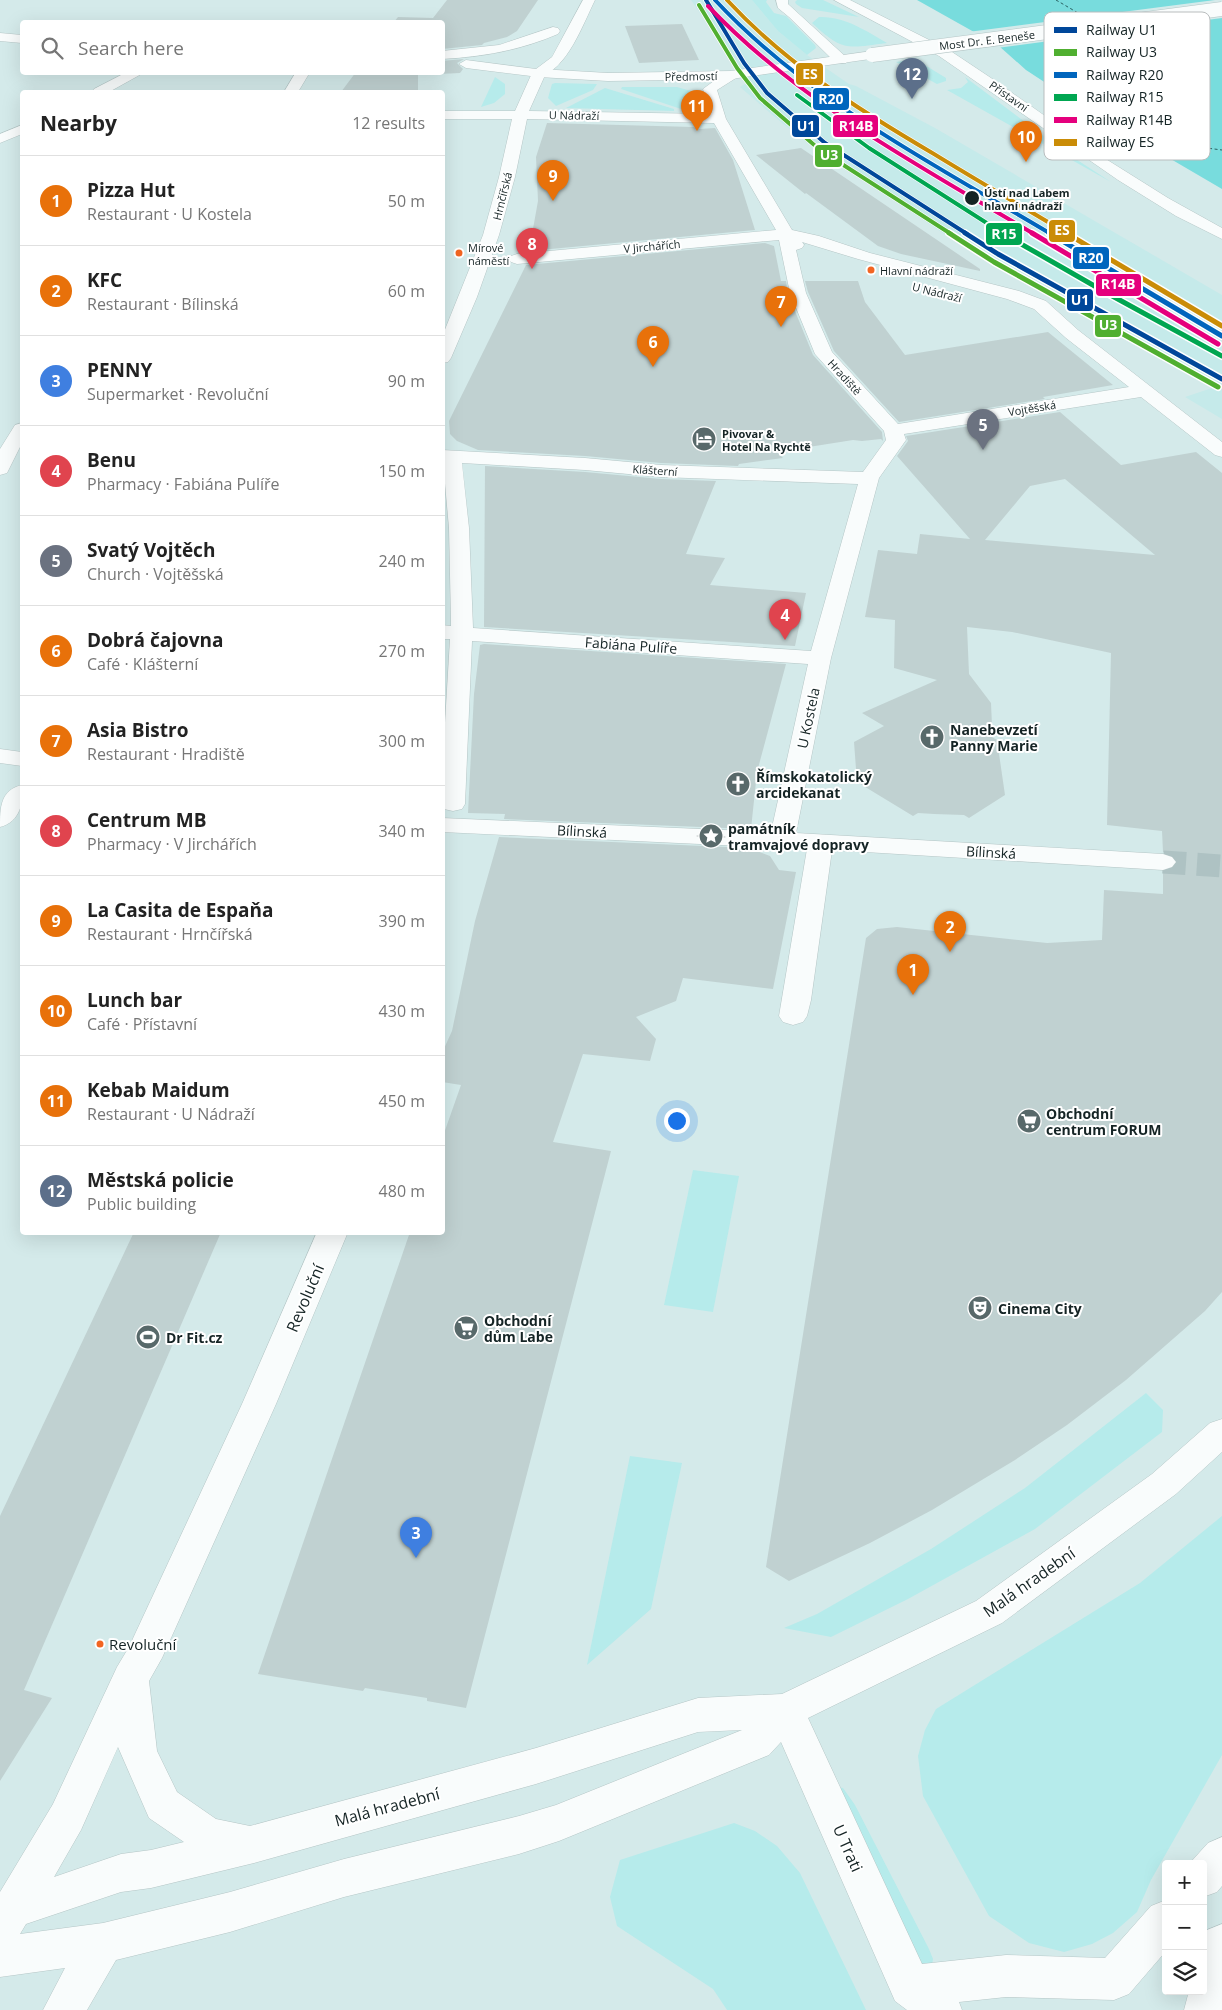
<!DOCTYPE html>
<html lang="en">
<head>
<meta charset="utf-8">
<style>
	:root { --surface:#fff; --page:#f6f6f6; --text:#222; --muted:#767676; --line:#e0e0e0; --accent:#0f766e }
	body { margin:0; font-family:"Open Sans",sans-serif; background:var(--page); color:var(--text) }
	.controls { position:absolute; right:15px; bottom:15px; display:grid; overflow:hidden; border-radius:5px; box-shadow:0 5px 20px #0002 }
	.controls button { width:45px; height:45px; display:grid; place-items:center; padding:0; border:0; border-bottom:1px solid var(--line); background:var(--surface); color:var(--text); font:25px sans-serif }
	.you { position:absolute; left:676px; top:1120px; width:18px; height:18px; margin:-12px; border:4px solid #fff; border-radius:50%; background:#1a73e8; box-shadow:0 0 0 8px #1a73e833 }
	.badge { display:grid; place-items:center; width:32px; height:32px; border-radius:50%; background:var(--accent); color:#fff; font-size:16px; font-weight:700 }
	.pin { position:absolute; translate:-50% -41px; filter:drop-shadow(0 1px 2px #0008) }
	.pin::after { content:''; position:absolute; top:26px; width:18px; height:15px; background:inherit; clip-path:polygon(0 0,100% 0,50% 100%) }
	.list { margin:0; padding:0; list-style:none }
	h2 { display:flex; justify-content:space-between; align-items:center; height:65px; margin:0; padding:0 20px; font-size:21px }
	h2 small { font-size:16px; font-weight:400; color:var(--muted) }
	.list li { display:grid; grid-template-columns:32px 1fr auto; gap:15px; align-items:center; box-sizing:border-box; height:90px; padding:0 20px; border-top:1px solid var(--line) }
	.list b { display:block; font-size:19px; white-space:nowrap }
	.list p { margin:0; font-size:16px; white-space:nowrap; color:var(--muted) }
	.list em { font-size:16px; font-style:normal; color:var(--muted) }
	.icon { flex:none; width:28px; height:28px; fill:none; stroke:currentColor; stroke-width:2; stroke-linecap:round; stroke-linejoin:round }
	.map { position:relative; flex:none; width:1222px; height:2010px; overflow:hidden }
	.search { position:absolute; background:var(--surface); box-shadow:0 5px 20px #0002; left:20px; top:20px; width:425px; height:55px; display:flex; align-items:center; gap:12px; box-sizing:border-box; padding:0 18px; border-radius:5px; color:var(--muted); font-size:19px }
	.panel { position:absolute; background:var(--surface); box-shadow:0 5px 20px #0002; left:20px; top:90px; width:425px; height:1145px; border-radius:5px }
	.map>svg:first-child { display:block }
	.built { fill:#c5eaea }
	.green { fill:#b6ebeb }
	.water { fill:#78dcdd }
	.pier { fill:#d4eaea }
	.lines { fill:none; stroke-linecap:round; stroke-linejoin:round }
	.ferry { stroke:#2a6162; stroke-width:1; stroke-dasharray:3 2.5; stroke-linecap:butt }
	.building { fill:#c0d1d1; fill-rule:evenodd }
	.street-tunnel { stroke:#aec2c3; stroke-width:23; stroke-dasharray:23 11; stroke-linecap:butt }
	.street-casing { stroke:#b5c6c6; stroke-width:1 }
	.secondary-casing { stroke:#b5c6c6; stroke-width:1 }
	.primary-casing { stroke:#b5c6c6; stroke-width:1 }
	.street { fill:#f9fcfc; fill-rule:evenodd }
	.secondary { fill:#f9fcfc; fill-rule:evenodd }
	.primary { fill:#f9fcfc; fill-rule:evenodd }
	.tram { stroke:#c0c5c5; stroke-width:1 }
	.secondary-bridge-casing { stroke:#b5c6c6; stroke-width:15; stroke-linecap:butt }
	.secondary-bridge { stroke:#f9fcfc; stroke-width:14 }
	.rail-1-far1-casing { stroke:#fff; stroke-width:5.5 }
	.rail-1-casing { stroke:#fff; stroke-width:8 }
	.rail-2-far1-casing { stroke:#fff; stroke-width:5.5 }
	.rail-2-casing { stroke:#fff; stroke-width:8 }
	.rail-3-far1-casing { stroke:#fff; stroke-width:5.5 }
	.rail-3-casing { stroke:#fff; stroke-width:8 }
	.rail-4-far1-casing { stroke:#fff; stroke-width:5.5 }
	.rail-4-casing { stroke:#fff; stroke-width:8 }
	.rail-5-far1-casing { stroke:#fff; stroke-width:5.5 }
	.rail-5-casing { stroke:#fff; stroke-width:8 }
	.rail-6-far1-casing { stroke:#fff; stroke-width:5.5 }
	.rail-6-casing { stroke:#fff; stroke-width:8 }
	.rail-1-far1 { stroke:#00479a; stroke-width:4 }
	.rail-1 { stroke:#00479a; stroke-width:5 }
	.rail-2-far1 { stroke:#50af30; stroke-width:4 }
	.rail-2 { stroke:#50af30; stroke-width:5 }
	.rail-3-far1 { stroke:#0065bd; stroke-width:4 }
	.rail-3 { stroke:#0065bd; stroke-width:5 }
	.rail-4-far1 { stroke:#00a651; stroke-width:4 }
	.rail-4 { stroke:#00a651; stroke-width:5 }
	.rail-5-far1 { stroke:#e5007d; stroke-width:4 }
	.rail-5 { stroke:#e5007d; stroke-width:5 }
	.rail-6-far1 { stroke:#ca8c07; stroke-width:4 }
	.rail-6 { stroke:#ca8c07; stroke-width:5 }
	.stop-dot { fill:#152425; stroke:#fff; stroke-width:2 }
	.bus-dot { fill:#f26522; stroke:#fff; stroke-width:2 }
	.labels { text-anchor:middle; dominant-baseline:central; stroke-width:4; stroke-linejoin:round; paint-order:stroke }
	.far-street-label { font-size:11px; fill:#152425; stroke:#fff }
	.far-stop-label { font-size:11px; font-weight:bold; fill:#152425; stroke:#fff; text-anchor:start }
	.far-bus-label { font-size:11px; fill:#152425; stroke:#fff; text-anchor:start }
	.far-poi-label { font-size:11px; font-weight:bold; fill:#152425; stroke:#fff; text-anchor:start }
	.street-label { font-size:14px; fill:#152425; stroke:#fff }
	.poi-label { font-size:14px; font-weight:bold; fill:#152425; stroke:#fff; text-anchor:start }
	.near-bus-label { font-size:15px; fill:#152425; stroke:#fff; text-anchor:start }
	.near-street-label { font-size:16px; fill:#152425; stroke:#fff }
	.key { fill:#fff; stroke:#b9bdbe; stroke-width:1 }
	.key-label { font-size:14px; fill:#152425 }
	.line-badge { stroke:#fff; stroke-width:2 }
	.badge-label { font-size:14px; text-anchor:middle; font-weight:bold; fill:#fff }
</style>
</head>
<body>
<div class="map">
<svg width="1222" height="2010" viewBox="0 0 1222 2010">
	<rect width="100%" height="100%" fill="#d4eaea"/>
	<!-- built -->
	<polygon class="built" points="691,0 752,0 778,31 807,55 849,84 856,86 935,128 1222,295 1222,419 1185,397 1212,388 981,258 811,146 776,118 740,87 748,82"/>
	<!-- green -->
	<g class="green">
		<polygon points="752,0 767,0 766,2 774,13 786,16 815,45 816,48 807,55 778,31"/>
		<polygon points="797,0 823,0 859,17 802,8 796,4 795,2"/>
		<path d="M819,17C845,16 866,31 887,43C847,48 843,52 812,23Z"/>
		<polygon points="915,59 946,78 946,81 937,84 896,62"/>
		<polygon points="495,77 505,84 505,94 494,103 481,107"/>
		<polygon points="965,77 1065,152 1111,182 947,90 961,88 968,82"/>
		<polygon points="555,83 597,84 593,90 556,106 548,98 552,84"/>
		<polygon points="622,87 677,87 691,91 694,98 691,106 681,109 621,89"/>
		<polygon points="605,88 674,109 674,111 566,108"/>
		<polygon points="693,1170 739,1176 713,1312 664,1305"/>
		<polygon points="1146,1393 1163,1410 1162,1432 1035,1529 908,1599 831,1637 784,1628 817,1614 931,1549 1025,1488"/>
		<polygon points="630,1456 682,1463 651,1609 587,1665"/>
		<polygon points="1222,1516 1222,1755 1151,1880 1137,1912 1113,1933 1092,1944 1064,1952 1029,1943 989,1916 923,1796 918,1756 925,1730 936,1709 1140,1583"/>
		<polygon points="836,1787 843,1788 855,1805 929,1949 933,1959 932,1966 920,1967"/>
		<polygon points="734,1823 755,1831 777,1846 800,1873 866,2010 727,2010 713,1989 617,1926 610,1897 620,1860"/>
	</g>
	<!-- water -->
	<polygon class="water" points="917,0 1222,0 1222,189 1087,110 1026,70 999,46"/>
	<!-- pier -->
	<polygon class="pier" points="1215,0 1222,0 1222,18 997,48 968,32"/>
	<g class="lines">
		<!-- ferry -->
		<g class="ferry">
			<polyline points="1056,0 1090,20"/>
			<polyline points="1112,31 1180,66 1195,112 1159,142"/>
			<polyline points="1160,142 1222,150"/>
		</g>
	</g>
	<!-- building -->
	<g class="building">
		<polygon points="447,0 538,0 517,31 507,37 484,43 482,45 442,49 442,22 394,22 398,17 433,18"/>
		<polygon points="682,24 699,60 639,63 625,26"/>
		<polygon points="464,59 457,63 463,69 460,73 418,75 418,92 341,92 356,72 442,72 442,61"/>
		<polygon points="547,123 693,127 699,129 715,128 733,160 755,230 529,251 538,201 536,157"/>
		<polygon points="801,148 980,269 980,271 901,254 878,246 806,193 805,194 756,155"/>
		<polygon points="765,243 774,246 781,281 786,281 788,294 813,355 882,432 883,441 881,439 862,441 853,440 777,452 783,458 739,464 738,466 661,463 585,456 478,450 457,441 450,434 449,421 526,265"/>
		<polygon points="805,281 858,281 865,302 905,355 1048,332 1113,385 1043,397 1045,399 899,422 834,351 808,292"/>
		<path d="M1060,412L1121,465L1196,452L1222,473V1292L1205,1311L1126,1380L1067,1425L1015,1460L932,1510L870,1543L789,1581L766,1567L866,938L877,929L897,927L1047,943L1102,940L1104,890L1163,894V872L1173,869L1178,862L1173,855L1163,852L1162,831L1107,825L1111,653L1012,632L967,627L969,674L991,703L992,726L985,733L997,740L1005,795L969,818L964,815L934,814L918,813L913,816L857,782L854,742L884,726L862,713L937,680L894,668L895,620L865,617L878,550L917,554L920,534L970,539L897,456L908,441L906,436ZM1065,479L1155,555L985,540L1030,486Z"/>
		<polygon points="485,466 585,472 661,479 716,481 686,554 725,558 710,585 806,593 795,646 484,627"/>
		<polygon points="484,644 786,664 757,772 751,829 504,819 505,814 468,813 474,694 480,645"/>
		<polygon points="499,837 749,848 770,856 779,870 796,872 773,989 683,978 676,1001 636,1017 656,1039 650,1061 583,1054 553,1142 611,1151 466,1708 427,1701 427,1698 365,1688 363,1691 258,1674 410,1232 442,1232 442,1139 461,1085 442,1082 442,1053 452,1031 475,921"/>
		<polygon points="134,1232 221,1232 24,1690 52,1698 0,1781 0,1516"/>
	</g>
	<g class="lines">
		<!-- street-tunnel -->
		<polyline class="street-tunnel" points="1163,862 1222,866"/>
		<defs>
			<g id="street">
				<path d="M539,69L546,73L529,111L710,114L703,89L726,72H736L738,75L736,78L717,90L726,119L792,230L819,236L870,253L1019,291L1046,301L1078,330L1222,442V457L1215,455L1141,397L904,434L906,440L879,478L831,658L796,833L1163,854L1172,857L1176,862L1172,867L1163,870L832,850L811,1000L807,1016L803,1022L793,1025L783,1022L779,1016L807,849L442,832V818L771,832L808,664L472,641L465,804L462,809L453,811L444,809L442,807V773L450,639H442V625L451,626V622L449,528L442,450L585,458L661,465L863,472L886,440L884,431L815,354L790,293L779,240L517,264L511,262L509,259L511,256L517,254L776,230L714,123L527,119L515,177L499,235L477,297L451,358L448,362L442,363V337L483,235L499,177L512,119H442V111H515L532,73ZM802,242L858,259L1007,299L1034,309L1066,338L1129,387L898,424L832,352L806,293L796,250L802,248L804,245ZM462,463L585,470L661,477L858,484L811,651L473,628L469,528Z"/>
				<polygon points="127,72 145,72 109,92 92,92 94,89"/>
				<polygon points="296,72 310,72 298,92 284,92"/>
				<polygon points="22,125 22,134 0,143 0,134"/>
				<polygon points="22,423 22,443 7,473 0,475 0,449 15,425"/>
				<polygon points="0,749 22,752 22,766 0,763"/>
				<path d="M22,785C24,802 20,822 0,827C0,808 0,790 22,785Z"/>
				<path d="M317,1232H348L276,1404L162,1658L149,1681L157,1751L177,1792L216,1819L250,1826L536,1748L698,1698L782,1694L976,1601L1152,1474L1210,1423L1222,1419V1452L1176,1494L1002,1623L808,1718L922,1964L1006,1955L1105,1958L1151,1906L1166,1900V1951L1129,1994L1114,2000L1006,1997L959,2002L962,2010H907L895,2001L781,1742L769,1755L559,1841L519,1854L344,1897L230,1932L116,1960L87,2010H43L65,1968L0,1977V1892L53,1804L117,1667L129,1647L242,1404ZM742,1730L556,1805L519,1816L344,1859L230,1892L103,1923L20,1934L26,1924L121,1892L151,1888L254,1863L536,1784L698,1732ZM118,1747L149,1818L184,1842L151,1850L121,1854L54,1877L81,1830Z"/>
				<polygon points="1222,1837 1222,1886 1217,1892 1203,1897 1203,1864 1189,1864 1208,1843"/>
			</g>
			<g id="secondary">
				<polygon points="872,51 877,52 879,55 877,58 731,79 608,81 539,77 532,73 539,69 608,73 731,71"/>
				<polygon points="1222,1924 1222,2010 1184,2010 1189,1991 1203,1991 1203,1939 1207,1930"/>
			</g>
			<g id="primary">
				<path d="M583,0H595C583,24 567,70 539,77L466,68L459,64L466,60L536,69L552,57Z"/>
				<polygon points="776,0 788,0 788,4 846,57 848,60 846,63 836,63 789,17 778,8"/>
				<polygon points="834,0 850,0 949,50 991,78 1109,161 1168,198 1222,228 1222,239 1176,216 1118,180 939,56"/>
				<path d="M553,27L558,28L560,31L558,34C521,50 483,57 442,59V51L499,45Z"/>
				<polygon points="0,33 22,35 22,43 0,41"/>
			</g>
		</defs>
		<!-- street casing -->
		<use href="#street" class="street-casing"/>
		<!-- secondary casing -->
		<use href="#secondary" class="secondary-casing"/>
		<!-- primary casing -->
		<use href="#primary" class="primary-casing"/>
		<!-- street -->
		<use href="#street" class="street"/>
		<!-- secondary -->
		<use href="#secondary" class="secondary"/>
		<!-- primary -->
		<use href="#primary" class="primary"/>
		<!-- tram -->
		<polyline class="tram" points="697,836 725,837"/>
		<defs>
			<polyline id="secondary-bridge" points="872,55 1222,9"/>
		</defs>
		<!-- secondary-bridge casing -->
		<use href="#secondary-bridge" class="secondary-bridge-casing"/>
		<!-- secondary-bridge -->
		<use href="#secondary-bridge" class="secondary-bridge"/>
		<defs>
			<polyline id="rail-1-far1" points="706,0 744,63 767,93 825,143 967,234"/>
			<polyline id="rail-1" points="965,233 998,254 1222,379"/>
			<polyline id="rail-2-far1" points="699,5 737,68 760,98 820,150 951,234"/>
			<polyline id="rail-2" points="949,233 994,262 1218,387"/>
			<path id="rail-3-far1" d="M715,0C809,101 934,164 1051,234"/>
			<polyline id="rail-3" points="1049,233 1222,336"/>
			<polyline id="rail-4-far1" points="797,95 869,148 1004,234"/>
			<polyline id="rail-4" points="1002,233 1105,292 1222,356"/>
			<path id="rail-5-far1" d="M708,6C800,103 920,166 1034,234"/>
			<polyline id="rail-5" points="1032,233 1218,344"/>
			<path id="rail-6-far1" d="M727,0C786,64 859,110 934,154C978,181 1023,207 1068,234"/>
			<polyline id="rail-6" points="1066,233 1222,326"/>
		</defs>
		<!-- rail-1-far1 casing -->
		<use href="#rail-1-far1" class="rail-1-far1-casing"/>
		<!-- rail-1 casing -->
		<use href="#rail-1" class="rail-1-casing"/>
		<!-- rail-2-far1 casing -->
		<use href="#rail-2-far1" class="rail-2-far1-casing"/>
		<!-- rail-2 casing -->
		<use href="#rail-2" class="rail-2-casing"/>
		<!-- rail-3-far1 casing -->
		<use href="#rail-3-far1" class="rail-3-far1-casing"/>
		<!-- rail-3 casing -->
		<use href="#rail-3" class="rail-3-casing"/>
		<!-- rail-4-far1 casing -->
		<use href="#rail-4-far1" class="rail-4-far1-casing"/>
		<!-- rail-4 casing -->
		<use href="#rail-4" class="rail-4-casing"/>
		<!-- rail-5-far1 casing -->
		<use href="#rail-5-far1" class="rail-5-far1-casing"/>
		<!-- rail-5 casing -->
		<use href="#rail-5" class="rail-5-casing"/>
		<!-- rail-6-far1 casing -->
		<use href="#rail-6-far1" class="rail-6-far1-casing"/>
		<!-- rail-6 casing -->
		<use href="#rail-6" class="rail-6-casing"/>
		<!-- rail-1-far1 -->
		<use href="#rail-1-far1" class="rail-1-far1"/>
		<!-- rail-1 -->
		<use href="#rail-1" class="rail-1"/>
		<!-- rail-2-far1 -->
		<use href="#rail-2-far1" class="rail-2-far1"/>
		<!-- rail-2 -->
		<use href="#rail-2" class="rail-2"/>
		<!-- rail-3-far1 -->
		<use href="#rail-3-far1" class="rail-3-far1"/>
		<!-- rail-3 -->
		<use href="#rail-3" class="rail-3"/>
		<!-- rail-4-far1 -->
		<use href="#rail-4-far1" class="rail-4-far1"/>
		<!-- rail-4 -->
		<use href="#rail-4" class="rail-4"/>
		<!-- rail-5-far1 -->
		<use href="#rail-5-far1" class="rail-5-far1"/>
		<!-- rail-5 -->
		<use href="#rail-5" class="rail-5"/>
		<!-- rail-6-far1 -->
		<use href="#rail-6-far1" class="rail-6-far1"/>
		<!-- rail-6 -->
		<use href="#rail-6" class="rail-6"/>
	</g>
	<!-- icons -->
	<defs>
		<symbol id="hotel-disc" viewBox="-11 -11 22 22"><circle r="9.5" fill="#58696a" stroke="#fff"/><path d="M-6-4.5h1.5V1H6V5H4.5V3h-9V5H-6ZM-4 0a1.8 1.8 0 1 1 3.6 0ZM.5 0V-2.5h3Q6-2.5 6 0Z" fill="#fff"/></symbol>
		<symbol id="church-disc" viewBox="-11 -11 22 22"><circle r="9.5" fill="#58696a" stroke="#fff"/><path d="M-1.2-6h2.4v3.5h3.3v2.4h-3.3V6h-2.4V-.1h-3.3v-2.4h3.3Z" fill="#fff"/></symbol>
		<symbol id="sight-disc" viewBox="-11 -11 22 22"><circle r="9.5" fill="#58696a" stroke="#fff"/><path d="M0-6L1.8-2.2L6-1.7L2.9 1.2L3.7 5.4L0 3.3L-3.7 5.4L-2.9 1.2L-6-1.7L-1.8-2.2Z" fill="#fff"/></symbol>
		<symbol id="supermarket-disc" viewBox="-11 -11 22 22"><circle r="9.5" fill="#58696a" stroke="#fff"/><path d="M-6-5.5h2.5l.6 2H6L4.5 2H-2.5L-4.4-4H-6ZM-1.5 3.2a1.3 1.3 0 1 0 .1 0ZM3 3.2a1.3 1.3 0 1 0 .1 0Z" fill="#fff"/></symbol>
		<symbol id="theatre-disc" viewBox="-11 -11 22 22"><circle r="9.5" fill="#58696a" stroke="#fff"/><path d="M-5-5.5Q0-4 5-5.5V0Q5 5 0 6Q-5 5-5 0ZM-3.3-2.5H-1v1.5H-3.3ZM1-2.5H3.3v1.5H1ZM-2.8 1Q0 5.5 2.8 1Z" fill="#fff"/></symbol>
		<symbol id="stadium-disc" viewBox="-11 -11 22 22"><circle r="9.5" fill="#58696a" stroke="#fff"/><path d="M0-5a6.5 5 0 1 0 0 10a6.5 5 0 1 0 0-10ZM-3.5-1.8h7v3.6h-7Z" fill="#fff"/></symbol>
	</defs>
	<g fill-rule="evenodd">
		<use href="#hotel-disc" x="690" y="425" width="28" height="28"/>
		<use href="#church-disc" x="918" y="723" width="28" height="28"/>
		<use href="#church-disc" x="724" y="770" width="28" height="28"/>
		<use href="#sight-disc" x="697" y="822" width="28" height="28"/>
		<use href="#supermarket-disc" x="1015" y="1107" width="28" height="28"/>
		<use href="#theatre-disc" x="966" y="1294" width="28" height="28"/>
		<use href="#supermarket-disc" x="452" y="1314" width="28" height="28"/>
		<use href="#stadium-disc" x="134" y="1323" width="28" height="28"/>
	</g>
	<!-- markers -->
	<circle class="stop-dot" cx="972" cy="198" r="8"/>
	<g class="bus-dot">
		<circle cx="459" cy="253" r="4.5"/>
		<circle cx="871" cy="270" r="4.5"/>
		<circle cx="100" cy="1644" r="4.5"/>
	</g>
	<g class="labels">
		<!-- far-street labels -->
		<g class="far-street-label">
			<text transform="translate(987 40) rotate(-7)">Most Dr. E. Beneše</text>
			<text transform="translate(691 76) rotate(-1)">Předmostí</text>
			<text transform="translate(1009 96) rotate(35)">Přístavní</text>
			<text transform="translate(574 115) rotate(1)">U Nádraží</text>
			<text transform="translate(502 196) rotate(-76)">Hrnčířská</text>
			<text transform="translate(652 246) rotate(-5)">V Jirchářích</text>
			<text transform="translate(937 292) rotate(14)">U Nádraží</text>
			<text transform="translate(845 377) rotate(48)">Hradiště</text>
			<text transform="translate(1032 408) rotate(-9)">Vojtěšská</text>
			<text transform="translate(655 470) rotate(4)">Klášterní</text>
		</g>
		<!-- far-stop labels -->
		<g class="far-stop-label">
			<text x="984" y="192">Ústí nad Labem<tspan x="984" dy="13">hlavní nádraží</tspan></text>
		</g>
		<!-- far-bus labels -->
		<g class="far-bus-label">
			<text x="468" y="247">Mírové<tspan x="468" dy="13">náměstí</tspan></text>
			<text x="880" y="270">Hlavní nádraží</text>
		</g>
		<!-- far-poi labels -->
		<g class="far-poi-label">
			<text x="722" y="433">Pivovar &amp;<tspan x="722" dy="13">Hotel Na Rychtě</tspan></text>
		</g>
		<!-- street labels -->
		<g class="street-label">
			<text transform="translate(631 645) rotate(4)">Fabiána Pulíře</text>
			<text transform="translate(808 718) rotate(-78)">U Kostela</text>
			<text transform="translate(582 831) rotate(3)">Bílinská</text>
			<text transform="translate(991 852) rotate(3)">Bílinská</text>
		</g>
		<!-- poi labels -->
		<g class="poi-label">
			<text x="950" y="729">Nanebevzetí<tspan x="950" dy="16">Panny Marie</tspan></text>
			<text x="756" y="776">Římskokatolický<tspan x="756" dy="16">arcidekanat</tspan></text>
			<text x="728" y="828">památník<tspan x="728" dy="16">tramvajové dopravy</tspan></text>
			<text x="1046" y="1113">Obchodní<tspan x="1046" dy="16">centrum FORUM</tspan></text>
			<text x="998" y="1308">Cinema City</text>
			<text x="484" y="1320">Obchodní<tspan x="484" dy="16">dům Labe</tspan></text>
			<text x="166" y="1337">Dr Fit.cz</text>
		</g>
		<!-- near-bus labels -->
		<g class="near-bus-label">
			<text x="109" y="1644">Revoluční</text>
		</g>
		<!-- near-street labels -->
		<g class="near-street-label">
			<text transform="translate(305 1298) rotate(-67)">Revoluční</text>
			<text transform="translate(1029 1582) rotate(-35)">Malá hradební</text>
			<text transform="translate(387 1807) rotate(-15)">Malá hradební</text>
			<text transform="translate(848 1848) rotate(66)">U Trati</text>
		</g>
	</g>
	<!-- legend -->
	<rect x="1044" y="12" width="166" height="148" rx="8" class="key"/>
	<rect x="1054" y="27" width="23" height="6" fill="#00479a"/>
	<rect x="1054" y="49" width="23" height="7" fill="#50af30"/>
	<rect x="1054" y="72" width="23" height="6" fill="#0065bd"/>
	<rect x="1054" y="94" width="23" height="7" fill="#00a651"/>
	<rect x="1054" y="117" width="23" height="6" fill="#e5007d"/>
	<rect x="1054" y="139" width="23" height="7" fill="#ca8c07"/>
	<g class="key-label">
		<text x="1086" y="35">Railway U1</text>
		<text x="1086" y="57">Railway U3</text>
		<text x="1086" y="80">Railway R20</text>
		<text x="1086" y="102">Railway R15</text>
		<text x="1086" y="125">Railway R14B</text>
		<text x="1086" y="147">Railway ES</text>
	</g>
	<g class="line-badge">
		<rect x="795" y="62" width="29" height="24" rx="5" fill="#ca8c07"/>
		<rect x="812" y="87" width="38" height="24" rx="5" fill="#0065bd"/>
		<rect x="832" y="114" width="47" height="24" rx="5" fill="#e5007d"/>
		<rect x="791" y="114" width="29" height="24" rx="5" fill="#00479a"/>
		<rect x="814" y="144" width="29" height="24" rx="5" fill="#50af30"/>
		<rect x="1048" y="219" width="28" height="24" rx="5" fill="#ca8c07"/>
		<rect x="985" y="222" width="38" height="24" rx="5" fill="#00a651"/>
		<rect x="1072" y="246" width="38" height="24" rx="5" fill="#0065bd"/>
		<rect x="1095" y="273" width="47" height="24" rx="5" fill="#e5007d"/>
		<rect x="1066" y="288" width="28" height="24" rx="5" fill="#00479a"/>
		<rect x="1094" y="314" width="28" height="24" rx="5" fill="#50af30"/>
	</g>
	<g class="badge-label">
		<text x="810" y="79">ES</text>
		<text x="831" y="104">R20</text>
		<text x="856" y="131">R14B</text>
		<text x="806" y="131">U1</text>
		<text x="829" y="160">U3</text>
		<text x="1062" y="235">ES</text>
		<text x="1004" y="239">R15</text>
		<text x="1091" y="263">R20</text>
		<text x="1118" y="289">R14B</text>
		<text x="1080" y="305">U1</text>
		<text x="1108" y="330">U3</text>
	</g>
</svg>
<div class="controls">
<button>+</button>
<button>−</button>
<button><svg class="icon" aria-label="layers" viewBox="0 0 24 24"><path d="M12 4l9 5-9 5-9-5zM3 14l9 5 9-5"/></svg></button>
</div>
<div class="you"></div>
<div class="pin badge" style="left:913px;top:995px;background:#e8710a">1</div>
<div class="pin badge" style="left:950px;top:952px;background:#e8710a">2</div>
<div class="pin badge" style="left:416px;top:1558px;background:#3f7fe0">3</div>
<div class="pin badge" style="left:785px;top:640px;background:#e0444e">4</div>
<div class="pin badge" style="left:983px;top:450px;background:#6b7280">5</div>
<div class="pin badge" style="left:653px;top:367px;background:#e8710a">6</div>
<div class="pin badge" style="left:781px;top:327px;background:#e8710a">7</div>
<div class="pin badge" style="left:532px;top:269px;background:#e0444e">8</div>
<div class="pin badge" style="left:553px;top:201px;background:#e8710a">9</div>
<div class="pin badge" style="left:1026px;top:162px;background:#e8710a">10</div>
<div class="pin badge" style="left:697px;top:131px;background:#e8710a">11</div>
<div class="pin badge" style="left:912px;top:99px;background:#5c6f8a">12</div>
<div class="search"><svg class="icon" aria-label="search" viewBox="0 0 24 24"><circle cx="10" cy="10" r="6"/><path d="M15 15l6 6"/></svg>Search here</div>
<section class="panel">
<h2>Nearby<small>12 results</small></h2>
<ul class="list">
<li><span class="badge" style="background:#e8710a">1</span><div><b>Pizza Hut</b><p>Restaurant · U Kostela</p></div><em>50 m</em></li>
<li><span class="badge" style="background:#e8710a">2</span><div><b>KFC</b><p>Restaurant · Bílinská</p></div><em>60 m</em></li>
<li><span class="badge" style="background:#3f7fe0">3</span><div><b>PENNY</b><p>Supermarket · Revoluční</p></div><em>90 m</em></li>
<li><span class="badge" style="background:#e0444e">4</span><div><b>Benu</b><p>Pharmacy · Fabiána Pulíře</p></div><em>150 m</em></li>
<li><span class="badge" style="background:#6b7280">5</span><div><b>Svatý Vojtěch</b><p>Church · Vojtěšská</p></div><em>240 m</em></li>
<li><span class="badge" style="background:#e8710a">6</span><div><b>Dobrá čajovna</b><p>Café · Klášterní</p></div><em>270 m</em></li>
<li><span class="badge" style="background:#e8710a">7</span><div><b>Asia Bistro</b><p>Restaurant · Hradiště</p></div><em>300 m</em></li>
<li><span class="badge" style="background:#e0444e">8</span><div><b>Centrum MB</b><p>Pharmacy · V Jirchářích</p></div><em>340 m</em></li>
<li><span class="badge" style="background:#e8710a">9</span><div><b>La Casita de Espaňa</b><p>Restaurant · Hrnčířská</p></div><em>390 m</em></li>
<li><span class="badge" style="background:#e8710a">10</span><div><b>Lunch bar</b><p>Café · Přístavní</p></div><em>430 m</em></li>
<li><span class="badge" style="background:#e8710a">11</span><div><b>Kebab Maidum</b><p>Restaurant · U Nádraží</p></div><em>450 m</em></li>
<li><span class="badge" style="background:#5c6f8a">12</span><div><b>Městská policie</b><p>Public building</p></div><em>480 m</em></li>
</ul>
</section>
</div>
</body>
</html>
